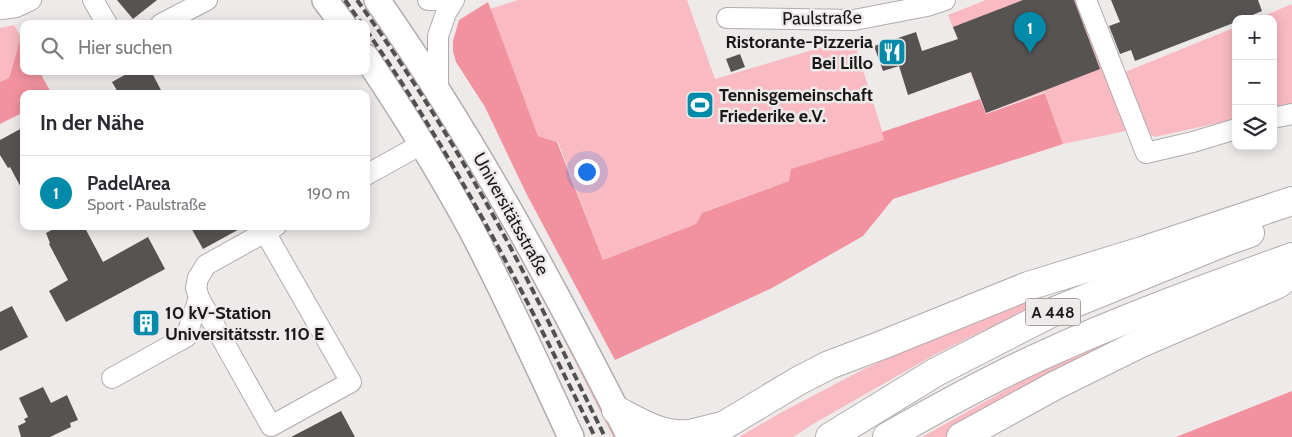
<!DOCTYPE html>
<html lang="de">
<head>
<meta charset="utf-8">
<style>
	:root { --surface:#fff; --page:#f7f7f7; --text:#2b2b33; --muted:#7c7c81; --line:#e1e1e2; --accent:#018aaa }
	body { margin:0; font-family:Cabin,sans-serif; background:var(--page); color:var(--text) }
	.controls { position:absolute; right:15px; top:15px; display:grid; overflow:hidden; border-radius:10px; box-shadow:0 2px 12px #0003 }
	.controls button { width:45px; height:45px; display:grid; place-items:center; padding:0; border:0; border-bottom:1px solid var(--line); background:var(--surface); color:var(--text); font:25px sans-serif }
	.you { position:absolute; left:586px; top:171px; width:18px; height:18px; margin:-12px; border:4px solid #fff; border-radius:50%; background:#1a73e8; box-shadow:0 0 0 8px #1a73e833 }
	.badge { display:grid; place-items:center; width:32px; height:32px; border-radius:50%; background:var(--accent); color:#fff; font-size:16px; font-weight:700 }
	.pin { position:absolute; translate:-50% -41px; filter:drop-shadow(0 1px 2px #0008) }
	.pin::after { content:''; position:absolute; top:26px; width:18px; height:15px; background:inherit; clip-path:polygon(0 0,100% 0,50% 100%) }
	.list { margin:0; padding:0; list-style:none }
	h2 { display:flex; justify-content:space-between; align-items:center; height:65px; margin:0; padding:0 20px; font-size:21px }
	h2 small { font-size:16px; font-weight:400; color:var(--muted) }
	.list li { display:grid; grid-template-columns:32px 1fr auto; gap:15px; align-items:center; box-sizing:border-box; height:75px; padding:0 20px; border-top:1px solid var(--line) }
	.list b { display:block; font-size:19px; white-space:nowrap }
	.list p { margin:0; font-size:16px; white-space:nowrap; color:var(--muted) }
	.list em { font-size:16px; font-style:normal; color:var(--muted) }
	.icon { flex:none; width:28px; height:28px; fill:none; stroke:currentColor; stroke-width:2; stroke-linecap:round; stroke-linejoin:round }
	.map { position:relative; flex:none; width:1292px; height:437px; overflow:hidden }
	.search { position:absolute; background:var(--surface); box-shadow:0 2px 12px #0003; left:20px; top:20px; width:350px; height:55px; display:flex; align-items:center; gap:12px; box-sizing:border-box; padding:0 18px; border-radius:10px; color:var(--muted); font-size:19px }
	.panel { position:absolute; background:var(--surface); box-shadow:0 2px 12px #0003; left:20px; top:90px; width:350px; height:140px; border-radius:10px }
	.map>svg:first-child { display:block }
	.green { fill:#f9bac1 }
	.forest { fill:#f2929f }
	.building { fill:#575353 }
	.lines { fill:none; stroke-linecap:round; stroke-linejoin:round }
	.minor-casing { stroke:#b1acac; stroke-width:22 }
	.major-casing { stroke:#b1acac; stroke-width:28 }
	.highway-casing { stroke:#b1acac; stroke-width:30 }
	.minor { stroke:#fff; stroke-width:20 }
	.major { stroke:#fff; stroke-width:25 }
	.highway { stroke:#fff; stroke-width:28 }
	.rail { stroke:#514f4f; stroke-width:4; stroke-dasharray:8 4; stroke-linecap:butt }
	.labels { text-anchor:middle; dominant-baseline:central; stroke-width:5; stroke-linejoin:round; paint-order:stroke }
	.shield { fill:#efeaea; stroke:#595757; stroke-width:1 }
	.shield-label { font-size:16px; font-weight:bold; fill:#191818 }
	.street-label { font-size:18px; fill:#191818; stroke:#efeaea }
	.poi-label { font-size:18px; font-weight:bold; fill:#191818; stroke:#efeaea; text-anchor:start }
</style>
</head>
<body>
<div class="map">
<svg width="1292" height="437" viewBox="0 0 1292 437">
	<rect width="100%" height="100%" fill="#efeaea"/>
	<!-- green -->
	<g class="green">
		<polygon points="518,0 687,0 715,79 853,38 885,140 792,169 789,181 702,213 696,224 603,260 558,142 538,136 490,9"/>
		<polygon points="986,0 1079,0 1126,131 1063,144 1045,92 986,113 948,15"/>
		<polygon points="1292,4 1292,106 1273,111 1273,19 1256,19"/>
		<polygon points="14,25 21,37 9,78 0,82 0,28"/>
		<polygon points="1236,27 1236,119 1155,137 1144,131 1125,72"/>
		<polygon points="541,289 617,437 613,437 539,290"/>
		<polygon points="1030,296 1037,304 934,355 813,424 793,437 739,437 782,412 866,368"/>
		<polygon points="1120,336 1125,342 948,437 922,437 1022,381"/>
	</g>
	<!-- forest -->
	<g class="forest">
		<polygon points="488,2 538,136 557,142 603,260 696,224 702,213 789,181 791,169 884,140 882,132 980,99 986,114 1045,93 1063,144 893,199 863,236 772,288 615,360 526,193 485,107 456,62 453,51 453,41 459,20"/>
		<polygon points="21,37 24,43 24,71 39,71 52,94 24,94 24,112 0,124 0,82 9,78"/>
		<polygon points="1292,390 1292,437 1176,437 1292,391"/>
	</g>
	<!-- building -->
	<g class="building">
		<polygon points="117,0 157,0 133,19"/>
		<polygon points="1023,0 1074,0 1100,69 986,113 971,72 908,95 899,66 883,71 874,46 916,32 922,51 958,39 953,27"/>
		<polygon points="1111,0 1258,0 1262,11 1243,19 1236,19 1236,22 1135,61 1131,50 1120,54 1109,26 1120,22"/>
		<polygon points="740,54 745,67 731,72 726,59"/>
		<polygon points="132,71 151,71 163,94 119,94 112,82"/>
		<polygon points="24,127 24,193 10,167 8,168 0,155 0,140"/>
		<polygon points="59,226 84,226 103,262 148,237 165,269 66,322 49,291 68,280 49,244 50,243 46,233"/>
		<polygon points="190,226 245,226 203,249"/>
		<polygon points="12,306 28,337 0,351 0,312"/>
		<polygon points="43,387 51,403 67,395 78,420 70,423 71,427 50,437 21,437 18,426 26,422 24,419 28,417 19,398"/>
		<polygon points="341,411 355,437 291,437"/>
	</g>
	<g class="lines">
		<defs>
			<g id="minor">
				<polyline points="0,0 2,9 16,7 31,0"/>
				<polyline points="93,0 107,24"/>
				<polyline points="428,0 445,0"/>
				<polyline points="1086,0 1146,153 1193,142 1236,129"/>
				<polyline points="727,18 854,20 927,6 945,0"/>
				<polyline points="161,24 207,0"/>
				<polyline points="438,89 438,36 446,13 454,0"/>
				<polyline points="1273,118 1292,114"/>
				<polyline points="366,175 422,144"/>
				<polyline points="265,232 351,382 271,426 199,298 196,288 198,278 206,265 276,226"/>
				<polyline points="112,378 186,337 199,298"/>
			</g>
			<g id="major">
				<polyline points="325,0 343,24"/>
				<path d="M377,0C474,138 554,287 630,437"/>
				<path d="M366,57C403,112 439,170 471,229C507,297 538,367 571,437"/>
			</g>
			<g id="highway">
				<path d="M616,410C639,422 662,437 689,434C700,432 712,428 723,426"/>
				<polyline points="708,437 723,426 798,381 829,365 882,345 1028,286 1142,251 1292,201"/>
				<polyline points="830,437 936,372 1055,311 1227,241 1250,233"/>
				<path d="M887,437C941,406 995,376 1052,351C1129,316 1212,286 1292,257"/>
				<polyline points="961,437 1056,385 1139,344 1278,284 1292,273"/>
			</g>
		</defs>
		<!-- minor casing -->
		<use href="#minor" class="minor-casing"/>
		<!-- major casing -->
		<use href="#major" class="major-casing"/>
		<!-- highway casing -->
		<use href="#highway" class="highway-casing"/>
		<!-- minor -->
		<use href="#minor" class="minor"/>
		<!-- major -->
		<use href="#major" class="major"/>
		<!-- highway -->
		<use href="#highway" class="highway"/>
		<!-- rail -->
		<g class="rail">
			<polyline points="345,0 362,24"/>
			<path d="M357,0C398,57 437,117 472,178C521,262 562,350 605,437"/>
			<path d="M366,30C456,158 526,297 595,437"/>
		</g>
	</g>
	<!-- icons -->
	<defs>
		<symbol id="restaurant-square" viewBox="-11 -11 22 22"><rect x="-9" y="-9" width="18" height="18" rx="4" fill="#018aaa" stroke="#efeaea"/><path d="M-5-6h1v4h1v-4h1v4h1v-4h1v5L-1.5 .5V6h-2V.5L-5-1ZM5-6V6H3V1.5H1.5Q1.5-4 5-6Z" fill="#fff"/></symbol>
		<symbol id="stadium-square" viewBox="-11 -11 22 22"><rect x="-9" y="-9" width="18" height="18" rx="4" fill="#018aaa" stroke="#efeaea"/><path d="M0-5a6.5 5 0 1 0 0 10a6.5 5 0 1 0 0-10ZM-3.5-1.8h7v3.6h-7Z" fill="#fff"/></symbol>
		<symbol id="building-square" viewBox="-11 -11 22 22"><rect x="-9" y="-9" width="18" height="18" rx="4" fill="#018aaa" stroke="#efeaea"/><path d="M-4-6H4V6H1V3H-1V6H-4ZM-2.5-4.3h1.7v1.8h-1.7ZM.8-4.3h1.7v1.8H.8ZM-2.5-1h1.7V.8h-1.7ZM.8-1h1.7V.8H.8Z" fill="#fff"/></symbol>
	</defs>
	<g fill-rule="evenodd">
		<use href="#restaurant-square" x="876" y="36" width="32" height="32"/>
		<use href="#stadium-square" x="684" y="89" width="32" height="32"/>
		<use href="#building-square" x="130" y="307" width="32" height="32"/>
	</g>
	<g class="labels">
		<!-- shield labels -->
		<rect class="shield" x="1025.5" y="298.5" width="55" height="27" rx="4"/>
		<g class="shield-label">
			<text x="1053" y="312">A 448</text>
		</g>
		<!-- street labels -->
		<g class="street-label">
			<text transform="translate(822 18) rotate(-1)">Paulstraße</text>
			<text transform="translate(511 214) rotate(61)">Universitätsstraße</text>
		</g>
		<!-- poi labels -->
		<g class="poi-label">
			<text x="873" y="42" text-anchor="end">Ristorante-Pizzeria<tspan x="873" dy="21">Bei Lillo</tspan></text>
			<text x="719" y="95">Tennisgemeinschaft<tspan x="719" dy="21">Friederike e.V.</tspan></text>
			<text x="165" y="313">10 kV-Station<tspan x="165" dy="21">Universitätsstr. 110 E</tspan></text>
		</g>
	</g>
</svg>
<div class="controls">
<button>+</button>
<button>−</button>
<button><svg class="icon" aria-label="layers" viewBox="0 0 24 24"><path d="M12 4l9 5-9 5-9-5zM3 14l9 5 9-5"/></svg></button>
</div>
<div class="you"></div>
<div class="pin badge" style="left:1030px;top:53px">1</div>
<div class="search"><svg class="icon" aria-label="search" viewBox="0 0 24 24"><circle cx="10" cy="10" r="6"/><path d="M15 15l6 6"/></svg>Hier suchen</div>
<section class="panel">
<h2>In der Nähe<small></small></h2>
<ul class="list">
<li><span class="badge">1</span><div><b>PadelArea</b><p>Sport · Paulstraße</p></div><em>190 m</em></li>
</ul>
</section>
</div>
</body>
</html>
